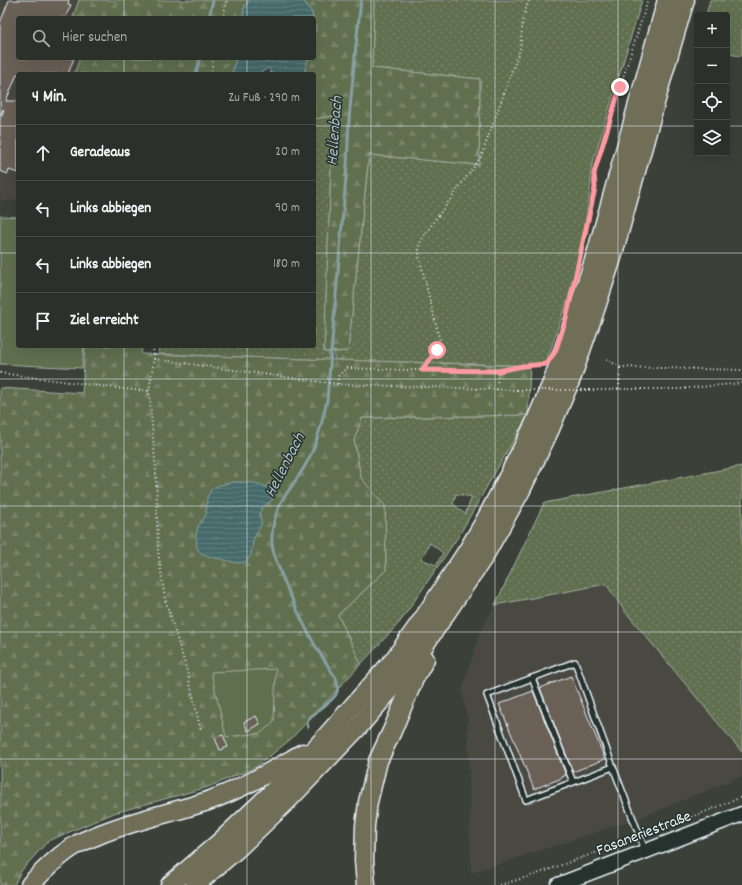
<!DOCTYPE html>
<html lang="de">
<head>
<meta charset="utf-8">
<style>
	:root { --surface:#2c302b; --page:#343833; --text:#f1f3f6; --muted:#a6a9a9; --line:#484b47 }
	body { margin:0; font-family:Dekko,sans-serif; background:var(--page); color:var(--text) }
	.controls { position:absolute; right:12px; top:12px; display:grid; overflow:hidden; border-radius:4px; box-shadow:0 4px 16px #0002 }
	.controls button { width:36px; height:36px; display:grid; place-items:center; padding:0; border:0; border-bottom:1px solid var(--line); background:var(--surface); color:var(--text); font:20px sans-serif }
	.stop { position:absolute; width:12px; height:12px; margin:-9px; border:3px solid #ff9aa2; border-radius:50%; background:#fff }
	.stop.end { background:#ff9aa2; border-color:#fff; box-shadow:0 1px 4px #0008 }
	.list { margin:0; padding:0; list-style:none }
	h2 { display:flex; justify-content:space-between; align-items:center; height:52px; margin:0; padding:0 16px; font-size:17px }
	h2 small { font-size:13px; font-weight:400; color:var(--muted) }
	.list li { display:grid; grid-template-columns:26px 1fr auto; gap:12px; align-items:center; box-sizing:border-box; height:56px; padding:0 16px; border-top:1px solid var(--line) }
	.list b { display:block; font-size:15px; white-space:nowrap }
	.list em { font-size:13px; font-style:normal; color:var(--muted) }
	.icon { flex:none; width:22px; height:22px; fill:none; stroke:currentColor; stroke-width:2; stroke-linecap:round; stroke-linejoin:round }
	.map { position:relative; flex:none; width:742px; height:885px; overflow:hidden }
	.search { position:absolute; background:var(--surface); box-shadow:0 4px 16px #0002; left:16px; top:16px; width:300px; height:44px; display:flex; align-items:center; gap:10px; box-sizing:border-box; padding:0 14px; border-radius:4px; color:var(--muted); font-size:15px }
	.panel { position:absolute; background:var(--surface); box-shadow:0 4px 16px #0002; left:16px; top:72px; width:300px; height:276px; border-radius:4px }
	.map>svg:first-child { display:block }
	.built { fill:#494a42 }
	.grass { fill:url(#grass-dots); stroke:#a4b0a4; fill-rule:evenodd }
	.forest { fill:url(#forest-firs); stroke:#a4b0a4 }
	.park { fill:#616f50; stroke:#a4b0a4 }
	.water { fill:url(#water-rules); stroke:#87a0a3 }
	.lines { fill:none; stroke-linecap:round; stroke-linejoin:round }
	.stream { stroke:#87a0a3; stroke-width:3 }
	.building { fill:#6b6056; stroke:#e8f1f8 }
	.lane-casing { stroke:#e8f1f8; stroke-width:8 }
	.secondary-casing { stroke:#e8f1f8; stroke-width:17 }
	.highway-casing { stroke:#e8f1f8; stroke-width:21 }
	.path { stroke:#e8f1f8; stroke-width:2; stroke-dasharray:1 3; stroke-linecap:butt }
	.lane { stroke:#26332d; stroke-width:5 }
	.secondary { stroke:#26332d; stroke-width:14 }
	.highway { stroke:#716e59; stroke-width:18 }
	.path-bridge { stroke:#e8f1f8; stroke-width:2; stroke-dasharray:1 3; stroke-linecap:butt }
	.route { stroke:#ff9aa2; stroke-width:5 }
	.grid { fill:none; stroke:#e8f1f8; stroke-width:1; stroke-opacity:0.55 }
	.labels { text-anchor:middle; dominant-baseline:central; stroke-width:3; stroke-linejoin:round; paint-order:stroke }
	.street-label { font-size:16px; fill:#e8f1f8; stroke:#26332d }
	.water-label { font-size:17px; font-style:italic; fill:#a7bbbf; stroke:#26332d }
</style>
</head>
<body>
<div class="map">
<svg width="742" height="885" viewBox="0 0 742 885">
	<defs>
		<pattern id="grass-dots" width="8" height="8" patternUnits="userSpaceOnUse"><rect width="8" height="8" fill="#616f50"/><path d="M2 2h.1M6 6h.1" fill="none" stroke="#78846a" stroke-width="1.8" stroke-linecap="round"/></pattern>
		<pattern id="forest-firs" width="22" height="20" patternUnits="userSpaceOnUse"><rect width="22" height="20" fill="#616f50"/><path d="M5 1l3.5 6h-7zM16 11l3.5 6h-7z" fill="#78846a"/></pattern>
		<pattern id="water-rules" width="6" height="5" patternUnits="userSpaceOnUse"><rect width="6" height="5" fill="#466a6a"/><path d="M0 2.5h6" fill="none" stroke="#618080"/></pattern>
	</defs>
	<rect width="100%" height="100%" fill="#3b4039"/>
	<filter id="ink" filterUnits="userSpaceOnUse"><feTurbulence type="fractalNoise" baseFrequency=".025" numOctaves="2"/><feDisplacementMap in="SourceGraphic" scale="8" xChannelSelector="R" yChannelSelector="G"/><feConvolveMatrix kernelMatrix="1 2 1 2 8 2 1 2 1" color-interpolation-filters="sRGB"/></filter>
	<g filter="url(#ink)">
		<!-- built -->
		<g class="built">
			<polygon points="0,0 79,0 73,16 81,18 18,18 18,58 80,58 74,74 18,74 18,200 0,201"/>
			<polygon points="606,584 624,610 742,752 742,776 642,817 471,873 468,720 462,690 480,632 495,605"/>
		</g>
		<!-- grass -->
		<g class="grass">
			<polygon points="374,0 642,0 591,169 591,182 581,261 545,366 334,360 334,352 348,351 369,155 479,165 480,79 372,68"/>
			<polygon points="710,0 742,0 742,56 727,54 727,15 706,15"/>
			<polygon points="333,116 324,352 329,352 329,360 159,354 158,346 314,346 314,119"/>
			<path d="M528,415L458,537L400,622L361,664L338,615L386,570L385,507L361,478L354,439L362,418ZM456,494L472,497L465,514L453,504ZM430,543L443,553L436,565L421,559Z"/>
			<polygon points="742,466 742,752 624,610 606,584 495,605 544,503"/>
		</g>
		<!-- forest -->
		<g class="forest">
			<polygon points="79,0 249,0 244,9 243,18 81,18 73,17"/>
			<polygon points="303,0 374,0 372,68 480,79 479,165 369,155 348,351 324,352 333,116 314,119 314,74 304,74 308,58 314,58 314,34 316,28 314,18 313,18 312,13"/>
			<polygon points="80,58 236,58 232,74 74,74"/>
			<polygon points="85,346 141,346 142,354 530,366 528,415 362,418 354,440 361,478 385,506 386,570 338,615 361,664 291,739 256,767 208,787 114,813 48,841 21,871 14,885 0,885 0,388 82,393"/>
		</g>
		<!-- park -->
		<g class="park">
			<polygon points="0,216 18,217 18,346 84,346 82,368 0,364"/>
			<polygon points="276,669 274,721 261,733 226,737 211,672"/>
		</g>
		<!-- water -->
		<g class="water">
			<polygon points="249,0 303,0 312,13 313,18 243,18 244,9"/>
			<polygon points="236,58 308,58 304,74 271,74 269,68 258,74 232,74"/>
			<path d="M233,482C247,482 259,482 272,490V500L262,508L259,514L261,520V525L253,540L251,555L245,562L238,563L212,557L202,554L197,548L196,535L198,526L206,515L207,497L211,490L217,486Z"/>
		</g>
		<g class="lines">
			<!-- stream -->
			<g class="stream">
				<polyline points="209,18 213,0"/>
				<polyline points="196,74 200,58"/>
				<path d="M308,727L307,723L309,718C314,714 319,710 324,706C335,697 341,693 336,678C329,668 323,658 316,647C304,626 294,604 284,581C280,570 273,556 272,544C271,530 275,515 281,502C289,489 299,477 306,464C317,445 322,422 327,400L347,166L349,119L356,45L361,0"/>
			</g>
		</g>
		<!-- building -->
		<g class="building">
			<polygon points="9,0 69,0 68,4 71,5 65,18 18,18 18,58 74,58 68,74 17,74 6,101 18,101 18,173 9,170 8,174 0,171 0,119 4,110 3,109 0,116 0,23"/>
			<polygon points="571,676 605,759 573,772 540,688"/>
			<polygon points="533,691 566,775 562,777 562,778 534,789 499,704"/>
			<polygon points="256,716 260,724 248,731 244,722"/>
			<polygon points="223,735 228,747 220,750 215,738"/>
		</g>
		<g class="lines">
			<defs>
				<g id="lane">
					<polyline points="532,678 573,782"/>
					<polyline points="613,767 575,662 487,695 526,800 613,767 645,850"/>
				</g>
				<polyline id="secondary" points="558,885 742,814"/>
				<g id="highway">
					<path d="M30,885C44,870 59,855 76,845C83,841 91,838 98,835C134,820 172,813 208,801C242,789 273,770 303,753"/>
					<polyline points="170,885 221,841 258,806 297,768 321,742 393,661 425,616 468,550 485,521 506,481 534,425 552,383 581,301 597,251 667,0"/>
					<polyline points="195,885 237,849 289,799 360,725 397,682 419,653 483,558 521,490 550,429 571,379 595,310 611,261 664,71 685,0"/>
					<polyline points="366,885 364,860 365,826 368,802 378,761 392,731 414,679 425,659"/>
				</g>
			</defs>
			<!-- lane casing -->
			<use href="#lane" class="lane-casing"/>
			<!-- secondary casing -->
			<use href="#secondary" class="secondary-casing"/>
			<!-- highway casing -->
			<use href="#highway" class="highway-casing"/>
			<!-- path -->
			<g class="path">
				<polyline points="223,18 227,0"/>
				<polyline points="210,74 214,58"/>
				<polyline points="582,250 595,188 594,173 620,87 648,0"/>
				<polyline points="153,346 154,359 149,391 156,471 158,551 165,599 187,671 201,731"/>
				<polyline points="154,359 336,384 517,390"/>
				<polyline points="606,359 620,367 742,370"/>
				<polyline points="422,370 437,351 440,341 419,256 419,245 425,234 481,157 520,49 523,18 529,0"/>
				<polyline points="0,373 124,389 149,391"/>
				<polyline points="338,384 338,376 347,368 409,370 498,371 523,366 544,364"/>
				<polyline points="619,389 620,367"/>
				<polyline points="497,390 498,371"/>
				<polyline points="609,390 619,389 679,389 742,383"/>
				<polyline points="646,834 702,813 742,797"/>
				<polyline points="500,885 537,874 633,839"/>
			</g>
			<!-- lane -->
			<use href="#lane" class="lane"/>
			<!-- secondary -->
			<use href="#secondary" class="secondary"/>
			<!-- highway -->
			<use href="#highway" class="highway"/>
			<!-- path-bridge -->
			<polyline class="path-bridge" points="517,390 609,390"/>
		</g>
	</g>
	<g class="lines" filter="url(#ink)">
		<!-- route -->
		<polyline class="route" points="437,350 422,370 498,371 523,366 546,364 555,352 566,319 595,188 594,173 620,87"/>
	</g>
	<!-- grid -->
	<path class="grid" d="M124,0V18M247,0V18M371,0V885M495,0V885M618,0V885M124,58V74M247,58V74M0,126H18M314,126H697M727,126H742M0,253H18M314,253H742M124,346V885M247,346V885M0,379H742M0,506H742M0,632H742M0,759H742"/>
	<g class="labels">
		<!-- street labels -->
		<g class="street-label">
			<text transform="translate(644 834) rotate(-21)">Fasaneriestraße</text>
		</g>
		<!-- water labels -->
		<g class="water-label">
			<text transform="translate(336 131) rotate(-86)">Hellenbach</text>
			<text transform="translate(286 466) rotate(-63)">Hellenbach</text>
		</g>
	</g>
</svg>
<div class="controls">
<button>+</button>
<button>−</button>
<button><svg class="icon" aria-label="locate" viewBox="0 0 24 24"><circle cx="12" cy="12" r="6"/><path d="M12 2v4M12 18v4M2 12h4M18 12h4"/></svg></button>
<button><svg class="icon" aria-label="layers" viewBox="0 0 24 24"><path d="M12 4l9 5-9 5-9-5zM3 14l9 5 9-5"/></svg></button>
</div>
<div class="stop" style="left:437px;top:350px"></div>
<div class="stop end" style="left:620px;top:87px"></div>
<div class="search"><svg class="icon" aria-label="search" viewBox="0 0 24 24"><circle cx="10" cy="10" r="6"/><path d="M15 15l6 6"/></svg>Hier suchen</div>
<section class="panel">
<h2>4 Min.<small>Zu Fuß · 290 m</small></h2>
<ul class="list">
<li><svg class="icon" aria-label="ahead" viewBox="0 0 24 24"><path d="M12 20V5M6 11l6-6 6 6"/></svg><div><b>Geradeaus</b></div><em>20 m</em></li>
<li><svg class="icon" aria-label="left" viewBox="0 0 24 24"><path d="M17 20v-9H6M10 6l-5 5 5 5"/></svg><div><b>Links abbiegen</b></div><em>90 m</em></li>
<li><svg class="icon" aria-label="left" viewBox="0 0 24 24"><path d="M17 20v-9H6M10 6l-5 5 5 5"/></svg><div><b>Links abbiegen</b></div><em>180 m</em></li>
<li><svg class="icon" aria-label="arrive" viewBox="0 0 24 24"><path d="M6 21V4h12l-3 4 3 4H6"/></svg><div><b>Ziel erreicht</b></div></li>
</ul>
</section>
</div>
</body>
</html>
